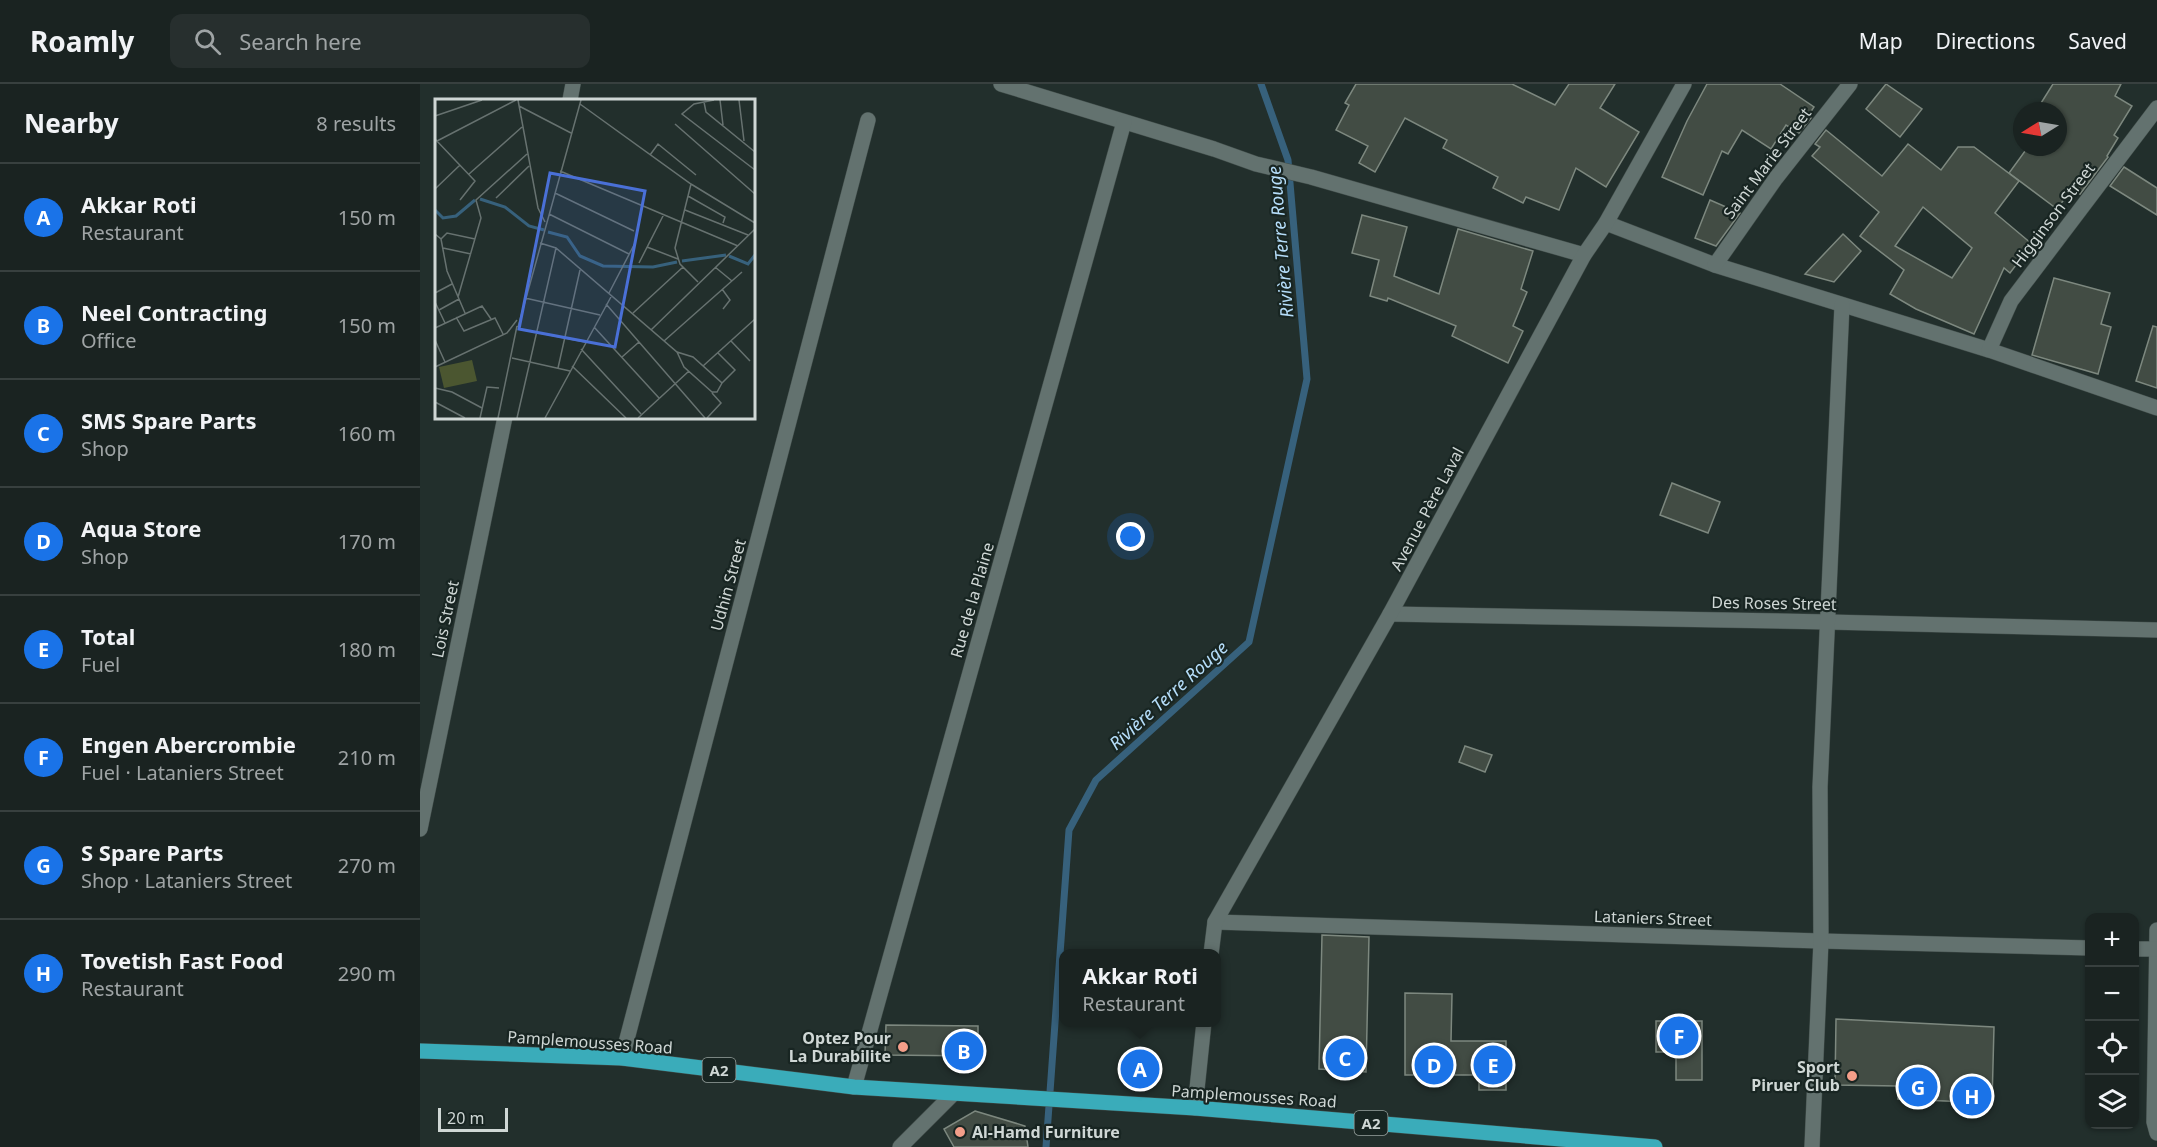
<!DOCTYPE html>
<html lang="en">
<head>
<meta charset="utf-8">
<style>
	:root { --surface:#1a2321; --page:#272f2e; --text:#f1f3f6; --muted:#9fa4a5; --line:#38403f; --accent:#1a73e8 }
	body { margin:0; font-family:"Noto Sans",sans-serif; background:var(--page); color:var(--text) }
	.controls { position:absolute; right:18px; bottom:18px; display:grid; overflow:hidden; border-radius:12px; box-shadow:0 2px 4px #0004 }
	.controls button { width:54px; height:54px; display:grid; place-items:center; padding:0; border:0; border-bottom:2px solid var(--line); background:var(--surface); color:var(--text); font:30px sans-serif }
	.compass { position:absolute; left:1593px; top:18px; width:54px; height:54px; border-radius:50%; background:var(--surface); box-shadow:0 2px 4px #0004; rotate:259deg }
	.scale { position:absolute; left:18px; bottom:15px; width:70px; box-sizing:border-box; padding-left:6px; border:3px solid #cfd7d5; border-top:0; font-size:16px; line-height:21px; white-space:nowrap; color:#cfd7d5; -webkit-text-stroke:4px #182522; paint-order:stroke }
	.you { position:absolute; left:711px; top:453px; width:21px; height:21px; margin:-15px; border:4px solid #fff; border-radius:50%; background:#1a73e8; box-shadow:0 0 0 9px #1a73e833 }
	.badge { display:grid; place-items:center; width:39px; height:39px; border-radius:50%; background:var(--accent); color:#fff; font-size:20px; font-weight:700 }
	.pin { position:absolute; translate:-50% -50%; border:3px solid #fff; box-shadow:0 2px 6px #0006 }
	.popup { position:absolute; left:639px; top:865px; width:162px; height:78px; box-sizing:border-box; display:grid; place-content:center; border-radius:12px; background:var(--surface); filter:drop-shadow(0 2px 4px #0005); font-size:20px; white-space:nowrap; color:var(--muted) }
	.popup b { font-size:22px; color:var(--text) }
	.popup::after { content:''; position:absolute; left:50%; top:100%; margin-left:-12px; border:12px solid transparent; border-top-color:var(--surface) }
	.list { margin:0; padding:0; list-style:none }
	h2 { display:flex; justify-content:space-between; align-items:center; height:78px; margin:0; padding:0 24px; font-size:26px }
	h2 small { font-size:20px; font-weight:400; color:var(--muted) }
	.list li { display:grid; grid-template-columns:39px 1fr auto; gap:18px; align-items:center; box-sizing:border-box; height:108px; padding:0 24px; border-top:2px solid var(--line) }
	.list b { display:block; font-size:22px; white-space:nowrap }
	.list p { margin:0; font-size:20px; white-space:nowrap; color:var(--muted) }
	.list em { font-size:20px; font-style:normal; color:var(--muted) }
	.icon { flex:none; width:33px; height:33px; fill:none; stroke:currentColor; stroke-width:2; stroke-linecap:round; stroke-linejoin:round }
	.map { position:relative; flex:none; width:1737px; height:1063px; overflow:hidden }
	header { display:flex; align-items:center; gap:36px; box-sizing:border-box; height:84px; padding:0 30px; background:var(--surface); border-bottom:2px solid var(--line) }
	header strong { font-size:28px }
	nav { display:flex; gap:33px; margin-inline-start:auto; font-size:21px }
	.search { width:420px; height:54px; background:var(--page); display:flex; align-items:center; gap:15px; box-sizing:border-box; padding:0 21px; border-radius:12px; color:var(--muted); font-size:22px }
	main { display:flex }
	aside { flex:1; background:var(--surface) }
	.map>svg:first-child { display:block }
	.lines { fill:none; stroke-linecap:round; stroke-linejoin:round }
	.stream { stroke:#37617c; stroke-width:7 }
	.building { fill:#424c44; stroke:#7d887f; stroke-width:1.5; fill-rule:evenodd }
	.minor-casing { stroke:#414d4a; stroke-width:16 }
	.secondary-casing { stroke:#414d4a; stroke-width:16 }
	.primary-casing { stroke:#414d4a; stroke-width:16 }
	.minor { stroke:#63726f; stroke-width:15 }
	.secondary { stroke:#63726f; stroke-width:15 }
	.primary { stroke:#3aacba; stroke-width:15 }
	.poi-dot { fill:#f49e89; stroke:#182522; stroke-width:2 }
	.labels { text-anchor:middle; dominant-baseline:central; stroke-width:4.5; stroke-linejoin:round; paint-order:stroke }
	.shield { fill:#182522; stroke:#98a29f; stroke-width:1.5 }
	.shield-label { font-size:15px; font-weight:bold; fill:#cfd7d5 }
	.street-label { font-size:16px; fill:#cfd7d5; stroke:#182522 }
	.poi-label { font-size:16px; font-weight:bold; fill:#cfd7d5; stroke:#182522; text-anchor:end }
	.water-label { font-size:18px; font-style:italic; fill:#b5ddf9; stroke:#182522 }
	.inset-river { fill:none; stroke:#37617c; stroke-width:3 }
	.inset-road { fill:none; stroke:#677270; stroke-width:1.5 }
	.view { fill:#4a70d7; fill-opacity:0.15; stroke:#4a70d7; stroke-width:3 }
	.inset-edge { fill:none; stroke:#cfd7d5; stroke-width:3 }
</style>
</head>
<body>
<header>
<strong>Roamly</strong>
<div class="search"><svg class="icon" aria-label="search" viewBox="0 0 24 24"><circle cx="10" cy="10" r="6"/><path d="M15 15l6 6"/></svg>Search here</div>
<nav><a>Map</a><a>Directions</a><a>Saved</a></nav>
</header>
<main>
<aside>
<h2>Nearby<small>8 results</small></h2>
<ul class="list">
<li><span class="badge">A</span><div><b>Akkar Roti</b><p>Restaurant</p></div><em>150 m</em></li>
<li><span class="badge">B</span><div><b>Neel Contracting</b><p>Office</p></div><em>150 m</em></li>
<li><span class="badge">C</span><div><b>SMS Spare Parts</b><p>Shop</p></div><em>160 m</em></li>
<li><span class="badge">D</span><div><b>Aqua Store</b><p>Shop</p></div><em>170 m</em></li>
<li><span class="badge">E</span><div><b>Total</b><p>Fuel</p></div><em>180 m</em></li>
<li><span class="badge">F</span><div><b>Engen Abercrombie</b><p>Fuel · Lataniers Street</p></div><em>210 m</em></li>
<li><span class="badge">G</span><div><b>S Spare Parts</b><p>Shop · Lataniers Street</p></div><em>270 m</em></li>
<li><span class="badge">H</span><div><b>Tovetish Fast Food</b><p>Restaurant</p></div><em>290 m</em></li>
</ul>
</aside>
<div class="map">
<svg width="1737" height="1063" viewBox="0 0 1737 1063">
	<rect width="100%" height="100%" fill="#222f2c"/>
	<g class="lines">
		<!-- stream -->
		<polyline class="stream" points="626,1063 649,746 676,696 829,558 887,295 868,76 841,0"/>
	</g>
	<!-- building -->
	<g class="building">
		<polygon points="936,0 1092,0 1135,21 1149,0 1195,0 1180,24 1219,48 1186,103 1156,84 1139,126 1106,113 1103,119 1073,104 1078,93 1023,64 1027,56 985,34 955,88 939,79 948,62 916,46 929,21 925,19"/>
		<polygon points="1287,0 1360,0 1394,23 1388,32 1391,34 1379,49 1366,41 1351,65 1322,46 1308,70 1302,67 1283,111 1242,93 1267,37"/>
		<polygon points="1466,0 1502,25 1480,53 1446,25"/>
		<polygon points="1633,0 1701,0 1695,12 1712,22 1694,51 1698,54 1687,72 1688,73 1660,110 1657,109 1662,91 1637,125 1589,89 1608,63 1638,63 1638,27 1616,27"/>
		<path d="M1406,46L1462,92L1488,60L1521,86L1538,63H1554L1599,97L1575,129L1612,160L1590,189L1584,184L1554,250L1496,225L1470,210L1484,186L1440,152L1459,128L1392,72L1400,63L1395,60ZM1503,123L1552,164L1532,194L1475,162Z"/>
		<polygon points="1704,83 1737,104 1737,131 1690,102"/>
		<polygon points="1290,116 1320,129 1296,162 1275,154"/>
		<polygon points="942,131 987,143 974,192 1019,210 1038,145 1113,167 1101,205 1107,208 1093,242 1103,247 1088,279 1032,252 1036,242 968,214 967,217 950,212 959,176 932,169"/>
		<polygon points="1423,150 1441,167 1414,198 1385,190"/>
		<polygon points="1634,194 1690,209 1681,240 1691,243 1678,290 1612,271"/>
		<polygon points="1733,242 1737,243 1737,304 1716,297"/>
		<polygon points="1252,399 1300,418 1288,449 1240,431"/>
		<polygon points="1045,662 1072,671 1065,688 1039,678"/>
		<polygon points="902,851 949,853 946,988 899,985"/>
		<polygon points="985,909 1032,910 1031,957 1086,957 1086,1006 1059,1006 1059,991 985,991"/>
		<polygon points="1416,935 1574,943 1572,1019 1478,1015 1478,1002 1415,1001"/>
		<polygon points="1236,937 1282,937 1282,996 1256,996 1256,968 1236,968"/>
		<polygon points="466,941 558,942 558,972 465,971"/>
		<polygon points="555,1027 605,1042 608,1063 534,1063 524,1045"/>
	</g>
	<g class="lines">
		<defs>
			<g id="minor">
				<polyline points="581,0 794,65 836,80 891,93 1164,171"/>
				<polyline points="150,16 153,0"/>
				<polyline points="1186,139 1295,181 1569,266 1737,324"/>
				<polyline points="1295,181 1356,94 1430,0"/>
				<polyline points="1569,266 1591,217 1737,24"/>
				<polyline points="970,530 1408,538 1737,546"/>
				<polyline points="0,745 85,333"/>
				<polyline points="795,838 1401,857 1670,864"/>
				<polyline points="1737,846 1734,1038 1737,1049"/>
				<polyline points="1714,865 1737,865"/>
				<polyline points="791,870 795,838 970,530 1164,171 1186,139 1264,0"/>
				<polyline points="202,974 448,36"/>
				<polyline points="434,1003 704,38"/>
				<polyline points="775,1024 784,938"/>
				<polyline points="1392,1063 1401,857 1400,703 1422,221"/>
			</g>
			<polyline id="secondary" points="480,1063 533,1010"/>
			<polyline id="primary" points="0,967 202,974 434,1003 775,1024 1235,1063"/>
		</defs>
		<!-- minor casing -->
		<use href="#minor" class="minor-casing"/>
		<!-- secondary casing -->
		<use href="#secondary" class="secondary-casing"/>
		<!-- primary casing -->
		<use href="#primary" class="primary-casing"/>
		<!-- minor -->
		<use href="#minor" class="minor"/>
		<!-- secondary -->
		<use href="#secondary" class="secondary"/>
		<!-- primary -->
		<use href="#primary" class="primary"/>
	</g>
	<!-- markers -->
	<g class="poi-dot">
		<circle cx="483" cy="963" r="6"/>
		<circle cx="1432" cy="992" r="6"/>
		<circle cx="540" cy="1048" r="6"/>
	</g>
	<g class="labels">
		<!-- shield labels -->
		<g class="shield">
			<rect x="282.5" y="974" width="33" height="24" rx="4.5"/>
			<rect x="934.5" y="1027" width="33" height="24" rx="4.5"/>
		</g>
		<g class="shield-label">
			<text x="299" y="986">A2</text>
			<text x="951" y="1039">A2</text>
		</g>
		<!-- street labels -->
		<g class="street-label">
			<text transform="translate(1347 79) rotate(-53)">Saint Marie Street</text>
			<text transform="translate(1633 131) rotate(-53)">Higginson Street</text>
			<text transform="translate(1007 425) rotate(-62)">Avenue Père Laval</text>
			<text transform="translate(308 501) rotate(-75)">Udhin Street</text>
			<text transform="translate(552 516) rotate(-74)">Rue de la Plaine</text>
			<text transform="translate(1354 519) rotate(1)">Des Roses Street</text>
			<text transform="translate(25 535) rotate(-78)">Lois Street</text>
			<text transform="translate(1233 834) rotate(2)">Lataniers Street</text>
			<text transform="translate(170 958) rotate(4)">Pamplemousses Road</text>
			<text transform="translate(834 1012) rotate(4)">Pamplemousses Road</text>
		</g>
		<!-- poi labels -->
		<g class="poi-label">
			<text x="471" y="954">Optez Pour<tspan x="471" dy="18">La Durabilite</tspan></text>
			<text x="1420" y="983">Sport<tspan x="1420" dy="18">Piruer Club</tspan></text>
			<text x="552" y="1048" text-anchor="start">Al-Hamd Furniture</text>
		</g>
		<!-- water labels -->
		<g class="water-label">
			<text transform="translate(860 158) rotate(-95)">Rivière Terre Rouge</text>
			<text transform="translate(748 611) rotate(-42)">Rivière Terre Rouge</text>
		</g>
	</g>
	<!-- overview -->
	<g transform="translate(15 15)">
		<rect width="320" height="320" fill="#222f2c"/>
		<path d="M37,261L42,282L9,289L4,268Z" fill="#4b5630"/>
		<path class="inset-river" d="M45,100L70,108L94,127L109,131M0,111L8,119L21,117L40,101M113,133L132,138L145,157L168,167L218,168L242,163M294,157L313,165L320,156M247,162L291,156"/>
		<path class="inset-road" d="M83,1L103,109L110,123M279,1L259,5L247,15L320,71M285,1L288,26M304,1L309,42M269,3L271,13L320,53M145,5L256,85L320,124M84,7L136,34M0,17L47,1M240,25L320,95M0,40L40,82L25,101M2,42L81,1M215,56L223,45L261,76M125,72L303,147M34,75L87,28M256,85L240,149L245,165L263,183M0,90L25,66M120,94L199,132M253,97L290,118L288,124M61,99L94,67M250,111L313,136M114,115L194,155M0,135L6,140L12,172L30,214M6,140L12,134L40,140M105,144L121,149L242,253L258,258L287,284L282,293H277L249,268L242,253M212,148L243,160M8,149L36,155M204,164L229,115M280,168L297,182M287,190L295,201L288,210M0,194L17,185M174,194L200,144M23,198L46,119L41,101L92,55M90,199L165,216M0,203L10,224M171,205L270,319M4,211L24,200M198,214L248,168M21,218L29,232L60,219L68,235M83,228L146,1M159,228L224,299M0,229L47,207L56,220M84,230L150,243M216,231L320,130M0,241L10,263M229,242L307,173M296,242L315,262M146,250L206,315M283,254L300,271L287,284M187,258L204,243M77,259L135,272M137,267L191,319M268,267L320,220M0,268L72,234L82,221M123,269L145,171M0,289L17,293L47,309M0,303L30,319M45,319L52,288L64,289M63,319L82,227M82,319L121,149M110,319L177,196M203,319L254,272M272,319L286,304L277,294"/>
		<path class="view" d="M115,74L210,92L180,248L84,230Z"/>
		<rect width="320" height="320" class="inset-edge"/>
	</g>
</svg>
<div class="controls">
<button>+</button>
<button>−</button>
<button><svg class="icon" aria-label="locate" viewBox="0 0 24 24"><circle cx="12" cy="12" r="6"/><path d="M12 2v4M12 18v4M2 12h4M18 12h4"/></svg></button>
<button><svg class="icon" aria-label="layers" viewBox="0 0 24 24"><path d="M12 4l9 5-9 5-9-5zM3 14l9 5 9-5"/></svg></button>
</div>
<svg class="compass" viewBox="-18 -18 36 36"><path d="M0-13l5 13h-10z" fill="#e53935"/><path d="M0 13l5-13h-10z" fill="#9fa4a5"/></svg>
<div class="scale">20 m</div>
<div class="you"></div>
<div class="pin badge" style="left:720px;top:985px">A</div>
<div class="popup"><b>Akkar Roti</b>Restaurant</div>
<div class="pin badge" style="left:544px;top:967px">B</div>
<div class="pin badge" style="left:925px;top:974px">C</div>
<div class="pin badge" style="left:1014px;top:981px">D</div>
<div class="pin badge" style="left:1073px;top:981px">E</div>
<div class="pin badge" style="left:1259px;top:952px">F</div>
<div class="pin badge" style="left:1498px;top:1003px">G</div>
<div class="pin badge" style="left:1552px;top:1012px">H</div>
</div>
</main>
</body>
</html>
